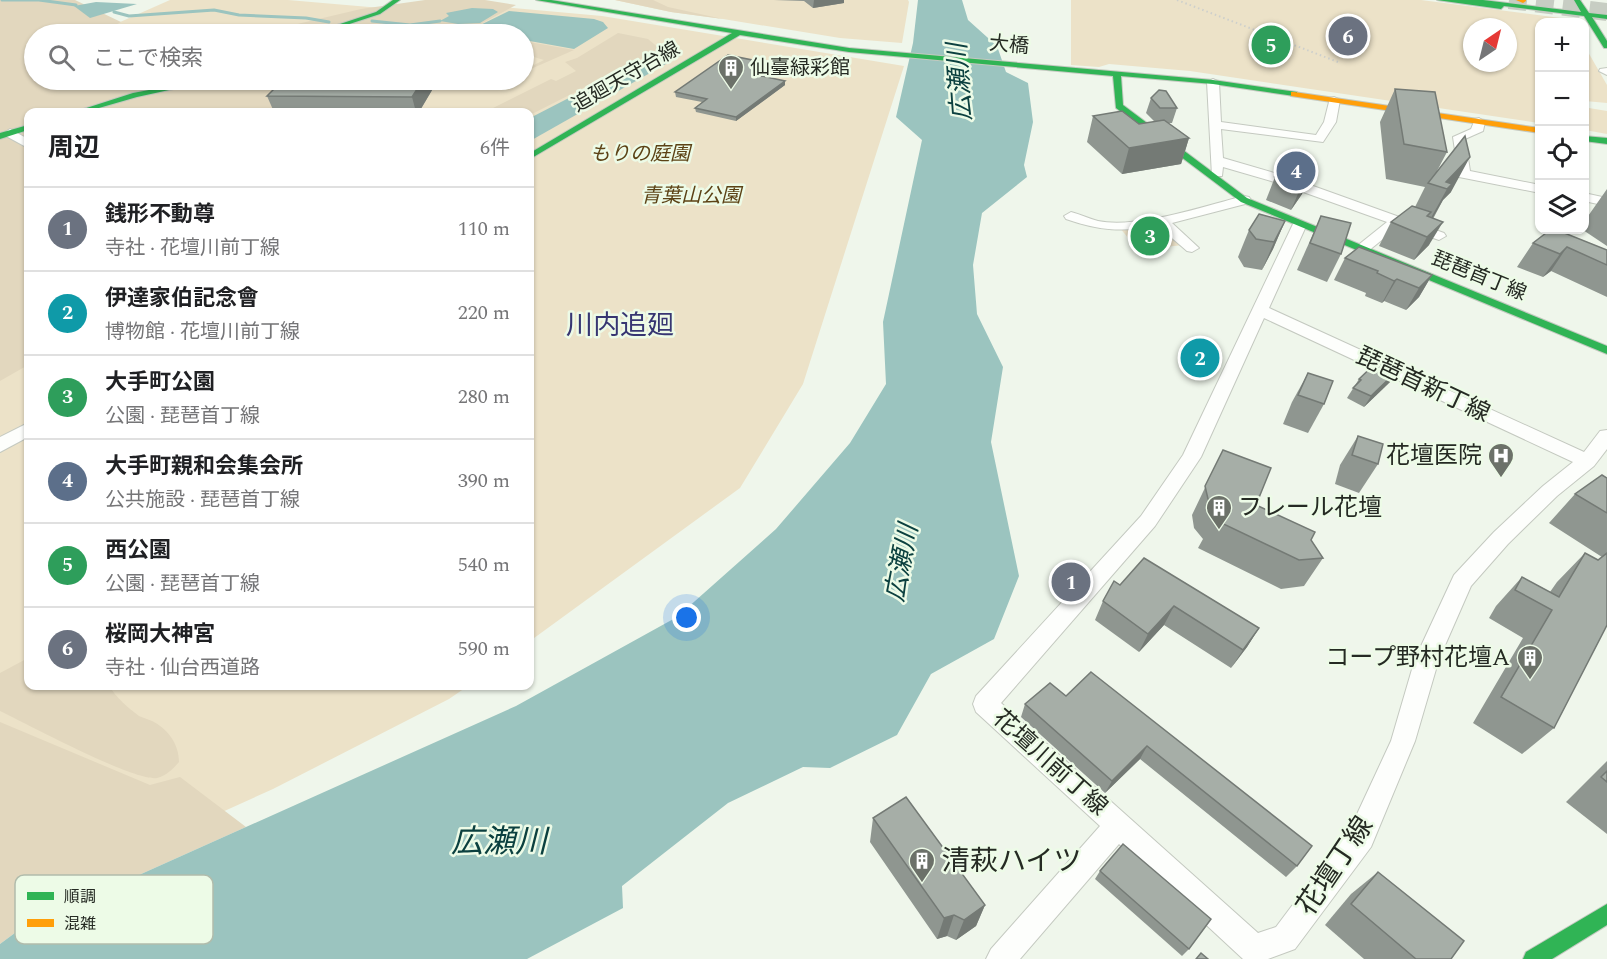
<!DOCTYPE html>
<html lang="ja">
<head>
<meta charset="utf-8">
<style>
	:root { --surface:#fff; --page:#f6f6f6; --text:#202124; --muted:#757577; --line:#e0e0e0; --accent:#6c7169 }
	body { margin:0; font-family:Spectral,"Noto Sans JP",serif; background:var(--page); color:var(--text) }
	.controls { position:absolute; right:18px; top:18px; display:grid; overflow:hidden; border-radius:12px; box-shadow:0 2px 4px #0004 }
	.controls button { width:54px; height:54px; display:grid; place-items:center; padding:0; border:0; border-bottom:2px solid var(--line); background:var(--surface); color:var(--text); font:30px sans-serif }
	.compass { position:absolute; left:1463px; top:18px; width:54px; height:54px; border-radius:50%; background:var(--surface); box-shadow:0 2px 4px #0004; rotate:35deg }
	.you { position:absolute; left:687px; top:618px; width:21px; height:21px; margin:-15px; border:4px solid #fff; border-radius:50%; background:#1a73e8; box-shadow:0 0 0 9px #1a73e833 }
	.badge { display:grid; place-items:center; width:39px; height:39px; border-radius:50%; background:var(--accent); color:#fff; font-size:20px; font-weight:700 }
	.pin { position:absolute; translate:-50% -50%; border:3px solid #fff; box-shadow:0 2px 6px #0006 }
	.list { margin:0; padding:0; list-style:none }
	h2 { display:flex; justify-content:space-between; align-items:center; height:78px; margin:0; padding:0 24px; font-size:26px }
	h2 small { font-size:20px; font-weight:400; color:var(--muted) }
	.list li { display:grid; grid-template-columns:39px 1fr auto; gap:18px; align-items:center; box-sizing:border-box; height:84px; padding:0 24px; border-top:2px solid var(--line) }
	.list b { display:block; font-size:22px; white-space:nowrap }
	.list p { margin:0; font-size:20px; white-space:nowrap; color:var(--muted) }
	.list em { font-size:20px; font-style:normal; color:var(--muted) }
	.icon { flex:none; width:33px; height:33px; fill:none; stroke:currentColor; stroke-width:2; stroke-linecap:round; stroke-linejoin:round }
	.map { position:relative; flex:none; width:1607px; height:959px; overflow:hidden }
	.search { position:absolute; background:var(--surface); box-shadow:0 2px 4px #0004; left:24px; top:24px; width:510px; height:66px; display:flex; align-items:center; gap:15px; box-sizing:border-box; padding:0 21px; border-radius:33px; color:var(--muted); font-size:22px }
	.panel { position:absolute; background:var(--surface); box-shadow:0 2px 4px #0004; left:24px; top:108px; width:510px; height:582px; border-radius:12px }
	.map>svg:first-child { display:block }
	.green { fill:#ece2c8; fill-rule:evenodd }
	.forest { fill:#e2d7be }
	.water { fill:#9bc4bf }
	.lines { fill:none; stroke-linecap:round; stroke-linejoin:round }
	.stream { stroke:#9bc4bf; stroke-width:3 }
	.highway-tunnel { stroke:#c7cdc3; stroke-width:18; stroke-dasharray:18 9; stroke-linecap:butt }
	.street-casing { stroke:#c4c9c0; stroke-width:2 }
	.fast-casing { stroke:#c4c9c0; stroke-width:2 }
	.slow-casing { stroke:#c4c9c0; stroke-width:2 }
	.street { fill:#fdfefc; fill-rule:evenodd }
	.fast { fill:#30b455; fill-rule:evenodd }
	.slow { fill:#ff9f0a; fill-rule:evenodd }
	.rail { stroke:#cdcfcc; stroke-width:2; stroke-dasharray:1.5 3; stroke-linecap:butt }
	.wall { fill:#8f9690 }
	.shaded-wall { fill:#747a75 }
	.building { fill:#a6aea7; stroke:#747a75; stroke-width:1.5 }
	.labels { text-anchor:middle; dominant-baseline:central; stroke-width:5; stroke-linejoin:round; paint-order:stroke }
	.far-street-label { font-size:20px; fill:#252a23; stroke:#edfbe7 }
	.far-poi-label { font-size:20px; fill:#252a23; stroke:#edfbe7; text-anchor:start }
	.far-park-label { font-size:20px; font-style:italic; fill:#5c4215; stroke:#edfbe7 }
	.street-label { font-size:24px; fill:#252a23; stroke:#edfbe7 }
	.poi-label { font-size:24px; fill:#252a23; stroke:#edfbe7; text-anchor:end }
	.water-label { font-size:26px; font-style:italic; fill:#0b403f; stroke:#edfbe7 }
	.quarter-label { font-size:27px; fill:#373672; stroke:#edfbe7 }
	.near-poi-label { font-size:28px; fill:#252a23; stroke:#edfbe7; text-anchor:start }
	.near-street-label { font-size:28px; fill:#252a23; stroke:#edfbe7 }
	.near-water-label { font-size:32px; font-style:italic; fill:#0b403f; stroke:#edfbe7 }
	.key { fill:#edfbe7; stroke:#b1bcac; stroke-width:1.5 }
	.key-label { font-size:16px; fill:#252a23 }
</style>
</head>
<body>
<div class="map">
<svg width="1607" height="959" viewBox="0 0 1607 959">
	<rect width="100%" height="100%" fill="#eff6eb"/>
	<!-- green -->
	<g class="green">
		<polygon points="170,0 288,0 381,8 287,34 93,34"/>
		<polygon points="615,0 908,0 909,2 902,43 840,38 723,19 671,12"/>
		<path d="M1071,0H1421L1561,18L1571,22H1540L1539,123L1190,71L1109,64L1099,67L1071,65ZM1472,27H1508V63H1472Z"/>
		<polygon points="491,6 602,16 904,66 803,384 740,488 530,641 530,112 84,112 215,80 524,80 524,34 351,34"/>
		<polygon points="1584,45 1607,85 1607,103 1585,101 1589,108 1607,111 1607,134 1585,130"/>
		<polygon points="28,130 28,686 468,686 449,699 273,789 14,906 0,916 0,138"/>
		<polygon points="1158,223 1183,245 1138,250 1120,228"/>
	</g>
	<!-- forest -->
	<g class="forest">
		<polygon points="0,0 75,0 121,22 100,34 34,34 34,80 306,80 276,112 28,112 28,365 0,381"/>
		<polygon points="425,0 485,0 516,5 468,31 487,34 255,34 361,9"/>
		<polygon points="615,0 653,0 668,7 723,19 671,12"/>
		<polygon points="618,33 648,39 660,49 530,115 530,112 485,112 551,79 556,81 576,71 565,62 577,58"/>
		<polygon points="524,41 574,50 524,72 524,70 544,60 524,54"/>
		<path d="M28,658V686H109C116,697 128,708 139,716C143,718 148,719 152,721C168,729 179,744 179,762C174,768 166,776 157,778C135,782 27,724 0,711V673Z"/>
		<polygon points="0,722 150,785 180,777 246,827 23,927 0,944"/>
	</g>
	<!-- water -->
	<g class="water">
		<polygon points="918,0 962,0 968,20 997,46 1006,72 1028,83 1033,122 1024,165 1027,177 982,213 973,265 977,314 1003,367 991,442 1019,576 994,639 931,674 897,735 830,768 803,767 728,803 622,886 623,908 527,959 0,959 0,944 23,927 516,706 677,617 776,529 850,443 886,384 883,322 922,140 896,117 913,43"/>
		<polygon points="96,2 137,4 90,18 74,6"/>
		<polygon points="472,8 493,9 498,12 480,23 458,24 440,21 449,16 446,13"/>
		<polygon points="509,11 594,19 603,22 608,28 574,49 524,40 524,34 494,34 470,30"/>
		<polygon points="658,52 680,56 530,141 530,118"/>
	</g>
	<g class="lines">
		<!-- stream -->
		<g class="stream">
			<polyline points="2,0 39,0 76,5"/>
			<polyline points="114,12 129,16 214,10 239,15 306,18 329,22"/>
			<polyline points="372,21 410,25 440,21"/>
		</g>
		<!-- highway-tunnel -->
		<polyline class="highway-tunnel" points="1509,0 1607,12"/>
		<defs>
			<g id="street">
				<polygon points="1607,68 1607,75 1599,71 1600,69"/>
				<polygon points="1213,79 1219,82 1221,122 1316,135 1324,122 1330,98 1334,97 1340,100 1336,122 1323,142 1221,129 1223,158 1288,177 1444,233 1446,236 1439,240 1399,226 1367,252 1357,252 1355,249 1357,246 1387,222 1278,183 1223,167 1222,176 1212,176 1207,82"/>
				<polygon points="1479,118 1485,122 1483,131 1465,139 1470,171 1540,185 1540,193 1459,177 1453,137 1471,129 1475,119"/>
				<polygon points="10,129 28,139 28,148 6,136 4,133"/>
				<polygon points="1584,193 1607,198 1607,206 1584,201"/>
				<path d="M1244,196L1249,197L1251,200L1249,203L1172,223L1199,248L1192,252L1187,251L1158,226C1123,232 1100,231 1066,219L1064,216L1071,212C1080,214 1089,219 1098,221C1138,229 1204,206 1244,196Z"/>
				<path d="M1300,220L1307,224L1269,308L1584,452L1600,431L1607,430V449L1594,466L1557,496L1508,544L1471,586L1439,659L1415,741L1371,847L1295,949L1268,959H1243L1119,844L1020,959H986L991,949L1100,826L976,712L973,704L976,696L1141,516L1183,455L1293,224ZM1264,318L1573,462L1543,486L1494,532L1454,575L1415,659L1391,741L1351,827L1276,927L1258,933L1001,703L1155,526L1201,457Z"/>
				<polygon points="28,423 28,437 0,452 0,437"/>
			</g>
			<g id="fast">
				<polygon points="393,0 400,0 380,14 319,34 310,34 376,12"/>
				<polygon points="536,0 551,0 849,48 1213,80 1297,92 1297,96 1294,96 1213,84 1121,76 1123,105 1247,198 1607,346 1607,354 1241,202 1116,108 1113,76 849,52 740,35 530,159 530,153 732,33"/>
				<polygon points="1437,0 1483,0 1581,12 1574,0 1580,0 1589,13 1607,15 1607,19 1592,17 1607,41 1607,48 1604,48 1584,16 1504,6 1501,9"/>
				<polygon points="202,80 215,80 137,97 85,112 74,112 133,93"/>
				<polygon points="28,125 28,130 0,139 0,133"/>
				<polygon points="1584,136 1607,138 1607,144 1584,141"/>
				<polygon points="1607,904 1607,925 1552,959 1523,959 1526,952"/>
			</g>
			<g id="slow">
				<polygon points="1516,0 1526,0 1526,1 1523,3"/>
				<polygon points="1294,92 1540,128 1540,133 1291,96 1291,92"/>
			</g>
		</defs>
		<!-- street casing -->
		<use href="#street" class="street-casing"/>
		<!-- fast casing -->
		<use href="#fast" class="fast-casing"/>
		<!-- slow casing -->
		<use href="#slow" class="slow-casing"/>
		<!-- street -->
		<use href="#street" class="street"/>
		<!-- fast -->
		<use href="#fast" class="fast"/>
		<!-- slow -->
		<use href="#slow" class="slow"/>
		<!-- rail -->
		<polyline class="rail" points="1177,0 1338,62"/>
	</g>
	<!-- wall -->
	<g class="wall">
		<polygon points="774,0 844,0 844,3 813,8 804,1"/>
		<polygon points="772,64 772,68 762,76 785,85 736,121 696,112 695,108 702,102 676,97 675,92"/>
		<polygon points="283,80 438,80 419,112 274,112 267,96"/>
		<polygon points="1395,89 1447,152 1437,171 1451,192 1443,200 1433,219 1429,245 1414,260 1379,246 1391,222 1415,207 1425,187 1386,179 1380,122"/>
		<polygon points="1151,98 1177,108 1172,123 1168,123 1189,138 1181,164 1122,174 1087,142 1093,116 1139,124 1155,122 1146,113"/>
		<polygon points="1311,171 1302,194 1291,210 1266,200 1275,177"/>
		<polygon points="1607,189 1607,246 1583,230 1584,230 1586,219"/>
		<polygon points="1321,216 1341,254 1327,282 1297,270"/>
		<polygon points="1285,221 1273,249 1262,270 1244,267 1238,257 1249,230"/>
		<polygon points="1533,243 1607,250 1607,297 1551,271 1543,277 1517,267"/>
		<polygon points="1345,258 1432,275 1419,297 1406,310 1384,301 1382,303 1365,296 1366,293 1334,280"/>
		<polygon points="1308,373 1324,404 1308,433 1283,424 1292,402"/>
		<polygon points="1359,379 1390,382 1364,407 1347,398"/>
		<polygon points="1358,436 1378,464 1359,493 1335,484 1340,465"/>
		<polygon points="1223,450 1256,505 1311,540 1323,558 1304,586 1281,589 1198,548 1203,539 1194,528 1192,515"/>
		<polygon points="1607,478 1607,625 1554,728 1522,754 1473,723 1523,638 1489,618 1496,606 1522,577 1550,592 1557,582 1585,553 1598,560 1602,557 1549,523 1575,494"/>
		<polygon points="1120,585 1259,628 1247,647 1231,668 1164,625 1139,652 1095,620 1103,601"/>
		<polygon points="1091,672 1297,866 1286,877 1140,759 1105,793 1021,717 1025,704 1066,696"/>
		<polygon points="1607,761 1607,834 1566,802"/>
		<polygon points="873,818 985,905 976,926 956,940 947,936 937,939 870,842"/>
		<polygon points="1100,871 1189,949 1182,956 1095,879"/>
		<polygon points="1378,872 1451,959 1364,959 1325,925 1351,894"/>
	</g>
	<!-- shaded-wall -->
	<g class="shaded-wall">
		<polygon points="814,0 844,0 844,3 813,8"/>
		<polygon points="772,64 772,68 757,79 757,75"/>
		<polygon points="423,80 438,80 419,112 416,112 412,97"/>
		<polygon points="785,81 785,85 736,121 736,117"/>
		<polygon points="1189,138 1181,164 1122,174 1129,148"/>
		<polygon points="1470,157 1451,192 1443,200 1432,219 1427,225 1447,189 1446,182"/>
		<polygon points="1311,171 1302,194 1291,210 1301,187"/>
		<polygon points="1285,221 1273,249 1262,270 1274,242"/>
		<polygon points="1443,222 1429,245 1414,260 1427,237"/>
		<polygon points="1567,247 1551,271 1543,277 1560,254"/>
		<polygon points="1432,275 1419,297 1406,310 1419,288"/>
		<polygon points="1397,279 1384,301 1382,303 1394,281"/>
		<polygon points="1396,372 1390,382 1364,407 1371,396"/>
		<polygon points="1174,606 1164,625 1139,652 1148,634"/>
		<polygon points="1259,628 1247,647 1231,668 1243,650"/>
		<polygon points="1147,746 1140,759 1105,793 1112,781"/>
		<polygon points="985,905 976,926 956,940 964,920"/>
		<polygon points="954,915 947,936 937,939 944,918"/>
	</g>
	<!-- building -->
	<g class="building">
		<polygon points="728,55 772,64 757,75 785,81 736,117 695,108 707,99 675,92"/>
		<polygon points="283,80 423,80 412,97 267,96"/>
		<polygon points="1395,89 1435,92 1447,152 1404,144"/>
		<polygon points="1159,90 1166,91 1177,108 1160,108 1151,98"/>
		<polygon points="1122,111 1139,124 1164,120 1189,138 1129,148 1093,116"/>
		<polygon points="1465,136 1470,157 1446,182 1452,184 1447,189 1428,183"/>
		<polygon points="1295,166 1311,171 1301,187 1275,177"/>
		<polygon points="1412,206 1431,212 1427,216 1443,222 1427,237 1391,222"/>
		<polygon points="1259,214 1285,221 1274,242 1256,239 1249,230"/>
		<polygon points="1321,216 1351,223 1341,254 1310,243"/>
		<polygon points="1550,230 1557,230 1607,250 1607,265 1567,247 1560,254 1533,243"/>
		<polygon points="1359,247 1432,275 1419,288 1397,279 1394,281 1377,273 1378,271 1345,258"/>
		<polygon points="1377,362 1396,372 1371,396 1353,388 1361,380 1359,379"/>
		<polygon points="1308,373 1333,381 1324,404 1298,395"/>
		<polygon points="1358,436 1383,444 1378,464 1352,455"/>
		<polygon points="1223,450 1271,468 1256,505 1315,532 1311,540 1323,558 1299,560 1213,519 1218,511 1208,499 1205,486"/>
		<polygon points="1602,475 1607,478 1607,513 1575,494"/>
		<polygon points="1585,553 1598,560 1607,553 1607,625 1554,728 1501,697 1552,610 1515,590 1522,577 1559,597"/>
		<polygon points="1144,558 1259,628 1243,650 1174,606 1148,634 1103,601 1114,581 1120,585"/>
		<polygon points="1091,672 1312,846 1297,866 1147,746 1112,781 1025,704 1050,683 1066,696"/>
		<polygon points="1607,771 1607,782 1601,777"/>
		<polygon points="906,797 985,905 964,920 954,915 944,918 873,818"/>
		<polygon points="1123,844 1211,919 1189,949 1100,871"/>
		<polygon points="1378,872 1464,941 1451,959 1416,959 1351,904"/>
		<polygon points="1201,953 1208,959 1196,959"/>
	</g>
	<!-- icons -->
	<defs>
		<symbol id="building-pin" viewBox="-11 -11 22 30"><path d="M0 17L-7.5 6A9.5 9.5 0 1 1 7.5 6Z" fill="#6c7169" stroke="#edfbe7"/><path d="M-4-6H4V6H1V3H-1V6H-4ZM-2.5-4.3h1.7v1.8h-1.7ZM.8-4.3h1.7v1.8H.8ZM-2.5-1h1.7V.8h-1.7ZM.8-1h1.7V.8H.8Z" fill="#fff"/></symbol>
		<symbol id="hospital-pin" viewBox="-11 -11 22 30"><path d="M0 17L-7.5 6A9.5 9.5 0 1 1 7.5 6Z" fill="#6c7169" stroke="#edfbe7"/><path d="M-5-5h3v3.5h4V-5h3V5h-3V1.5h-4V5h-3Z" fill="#fff"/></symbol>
	</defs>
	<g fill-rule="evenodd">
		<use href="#building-pin" x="716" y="53" width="30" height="40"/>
		<use href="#hospital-pin" x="1486" y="441" width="30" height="40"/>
		<use href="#building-pin" x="1204" y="493" width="30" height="40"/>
		<use href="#building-pin" x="1515" y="643" width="30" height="40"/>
		<use href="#building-pin" x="907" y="846" width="30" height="40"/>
	</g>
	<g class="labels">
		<!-- far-street labels -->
		<g class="far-street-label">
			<text transform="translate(1009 45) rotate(5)">大橋</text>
			<text transform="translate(626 77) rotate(-30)">追廻天守台線</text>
			<text transform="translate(1479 276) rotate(22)">琵琶首丁線</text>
		</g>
		<!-- far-poi labels -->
		<g class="far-poi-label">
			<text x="750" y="68">仙臺緑彩館</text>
		</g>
		<!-- far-park labels -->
		<g class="far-park-label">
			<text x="640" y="154">もりの庭園</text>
			<text x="691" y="196">青葉山公園</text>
		</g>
		<!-- street labels -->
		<g class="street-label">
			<text transform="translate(1423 385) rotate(25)">琵琶首新丁線</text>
			<text transform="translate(1050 763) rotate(42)">花壇川前丁線</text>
		</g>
		<!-- poi labels -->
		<g class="poi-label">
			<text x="1482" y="456">花壇医院</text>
			<text x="1238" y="508" text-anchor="start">フレール花壇</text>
			<text x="1510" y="658">コープ野村花壇A</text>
		</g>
		<!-- water labels -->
		<g class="water-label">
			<text transform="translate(960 82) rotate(-94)">広瀬川</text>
			<text transform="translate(902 563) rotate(-79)">広瀬川</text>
		</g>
		<!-- quarter labels -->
		<g class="quarter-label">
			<text x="620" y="326">川内追廻</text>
		</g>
		<!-- near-poi labels -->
		<g class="near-poi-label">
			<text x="942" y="861">清萩ハイツ</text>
		</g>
		<!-- near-street labels -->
		<g class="near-street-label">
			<text transform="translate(1335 866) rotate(-56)">花壇丁線</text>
		</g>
		<!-- near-water labels -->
		<g class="near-water-label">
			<text x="499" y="842">広瀬川</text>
		</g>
	</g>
	<!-- legend -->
	<rect x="15" y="875" width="198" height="69" rx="9" class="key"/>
	<rect x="27" y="892" width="27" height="8" fill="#30b455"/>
	<rect x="27" y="919" width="27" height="8" fill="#ff9f0a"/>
	<g class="key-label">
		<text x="64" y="902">順調</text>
		<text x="64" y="929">混雑</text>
	</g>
</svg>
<div class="controls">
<button>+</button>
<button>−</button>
<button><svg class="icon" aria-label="locate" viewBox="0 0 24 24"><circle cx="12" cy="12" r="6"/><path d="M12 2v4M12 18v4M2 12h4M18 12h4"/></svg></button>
<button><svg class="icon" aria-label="layers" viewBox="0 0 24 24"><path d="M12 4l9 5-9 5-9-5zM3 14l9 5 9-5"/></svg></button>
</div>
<svg class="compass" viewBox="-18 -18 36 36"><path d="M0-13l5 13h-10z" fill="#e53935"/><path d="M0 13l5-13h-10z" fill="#757577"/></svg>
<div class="you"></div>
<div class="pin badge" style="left:1071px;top:582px;background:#6b7280">1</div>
<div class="pin badge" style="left:1200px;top:358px;background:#0f9aa8">2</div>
<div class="pin badge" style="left:1150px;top:236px;background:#2e9e5b">3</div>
<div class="pin badge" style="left:1296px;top:171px;background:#5c6f8a">4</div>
<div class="pin badge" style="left:1271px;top:45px;background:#2e9e5b">5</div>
<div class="pin badge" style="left:1348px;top:36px;background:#6b7280">6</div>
<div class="search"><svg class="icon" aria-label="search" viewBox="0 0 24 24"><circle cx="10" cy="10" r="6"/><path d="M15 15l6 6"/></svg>ここで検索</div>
<section class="panel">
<h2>周辺<small>6件</small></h2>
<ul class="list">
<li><span class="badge" style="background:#6b7280">1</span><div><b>銭形不動尊</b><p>寺社 · 花壇川前丁線</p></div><em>110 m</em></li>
<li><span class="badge" style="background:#0f9aa8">2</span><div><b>伊達家伯記念會</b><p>博物館 · 花壇川前丁線</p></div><em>220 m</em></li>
<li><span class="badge" style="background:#2e9e5b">3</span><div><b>大手町公園</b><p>公園 · 琵琶首丁線</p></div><em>280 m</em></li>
<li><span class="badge" style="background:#5c6f8a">4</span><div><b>大手町親和会集会所</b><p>公共施設 · 琵琶首丁線</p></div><em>390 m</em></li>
<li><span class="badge" style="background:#2e9e5b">5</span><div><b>西公園</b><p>公園 · 琵琶首丁線</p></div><em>540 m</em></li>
<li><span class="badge" style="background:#6b7280">6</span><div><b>桜岡大神宮</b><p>寺社 · 仙台西道路</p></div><em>590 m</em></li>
</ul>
</section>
</div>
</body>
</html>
